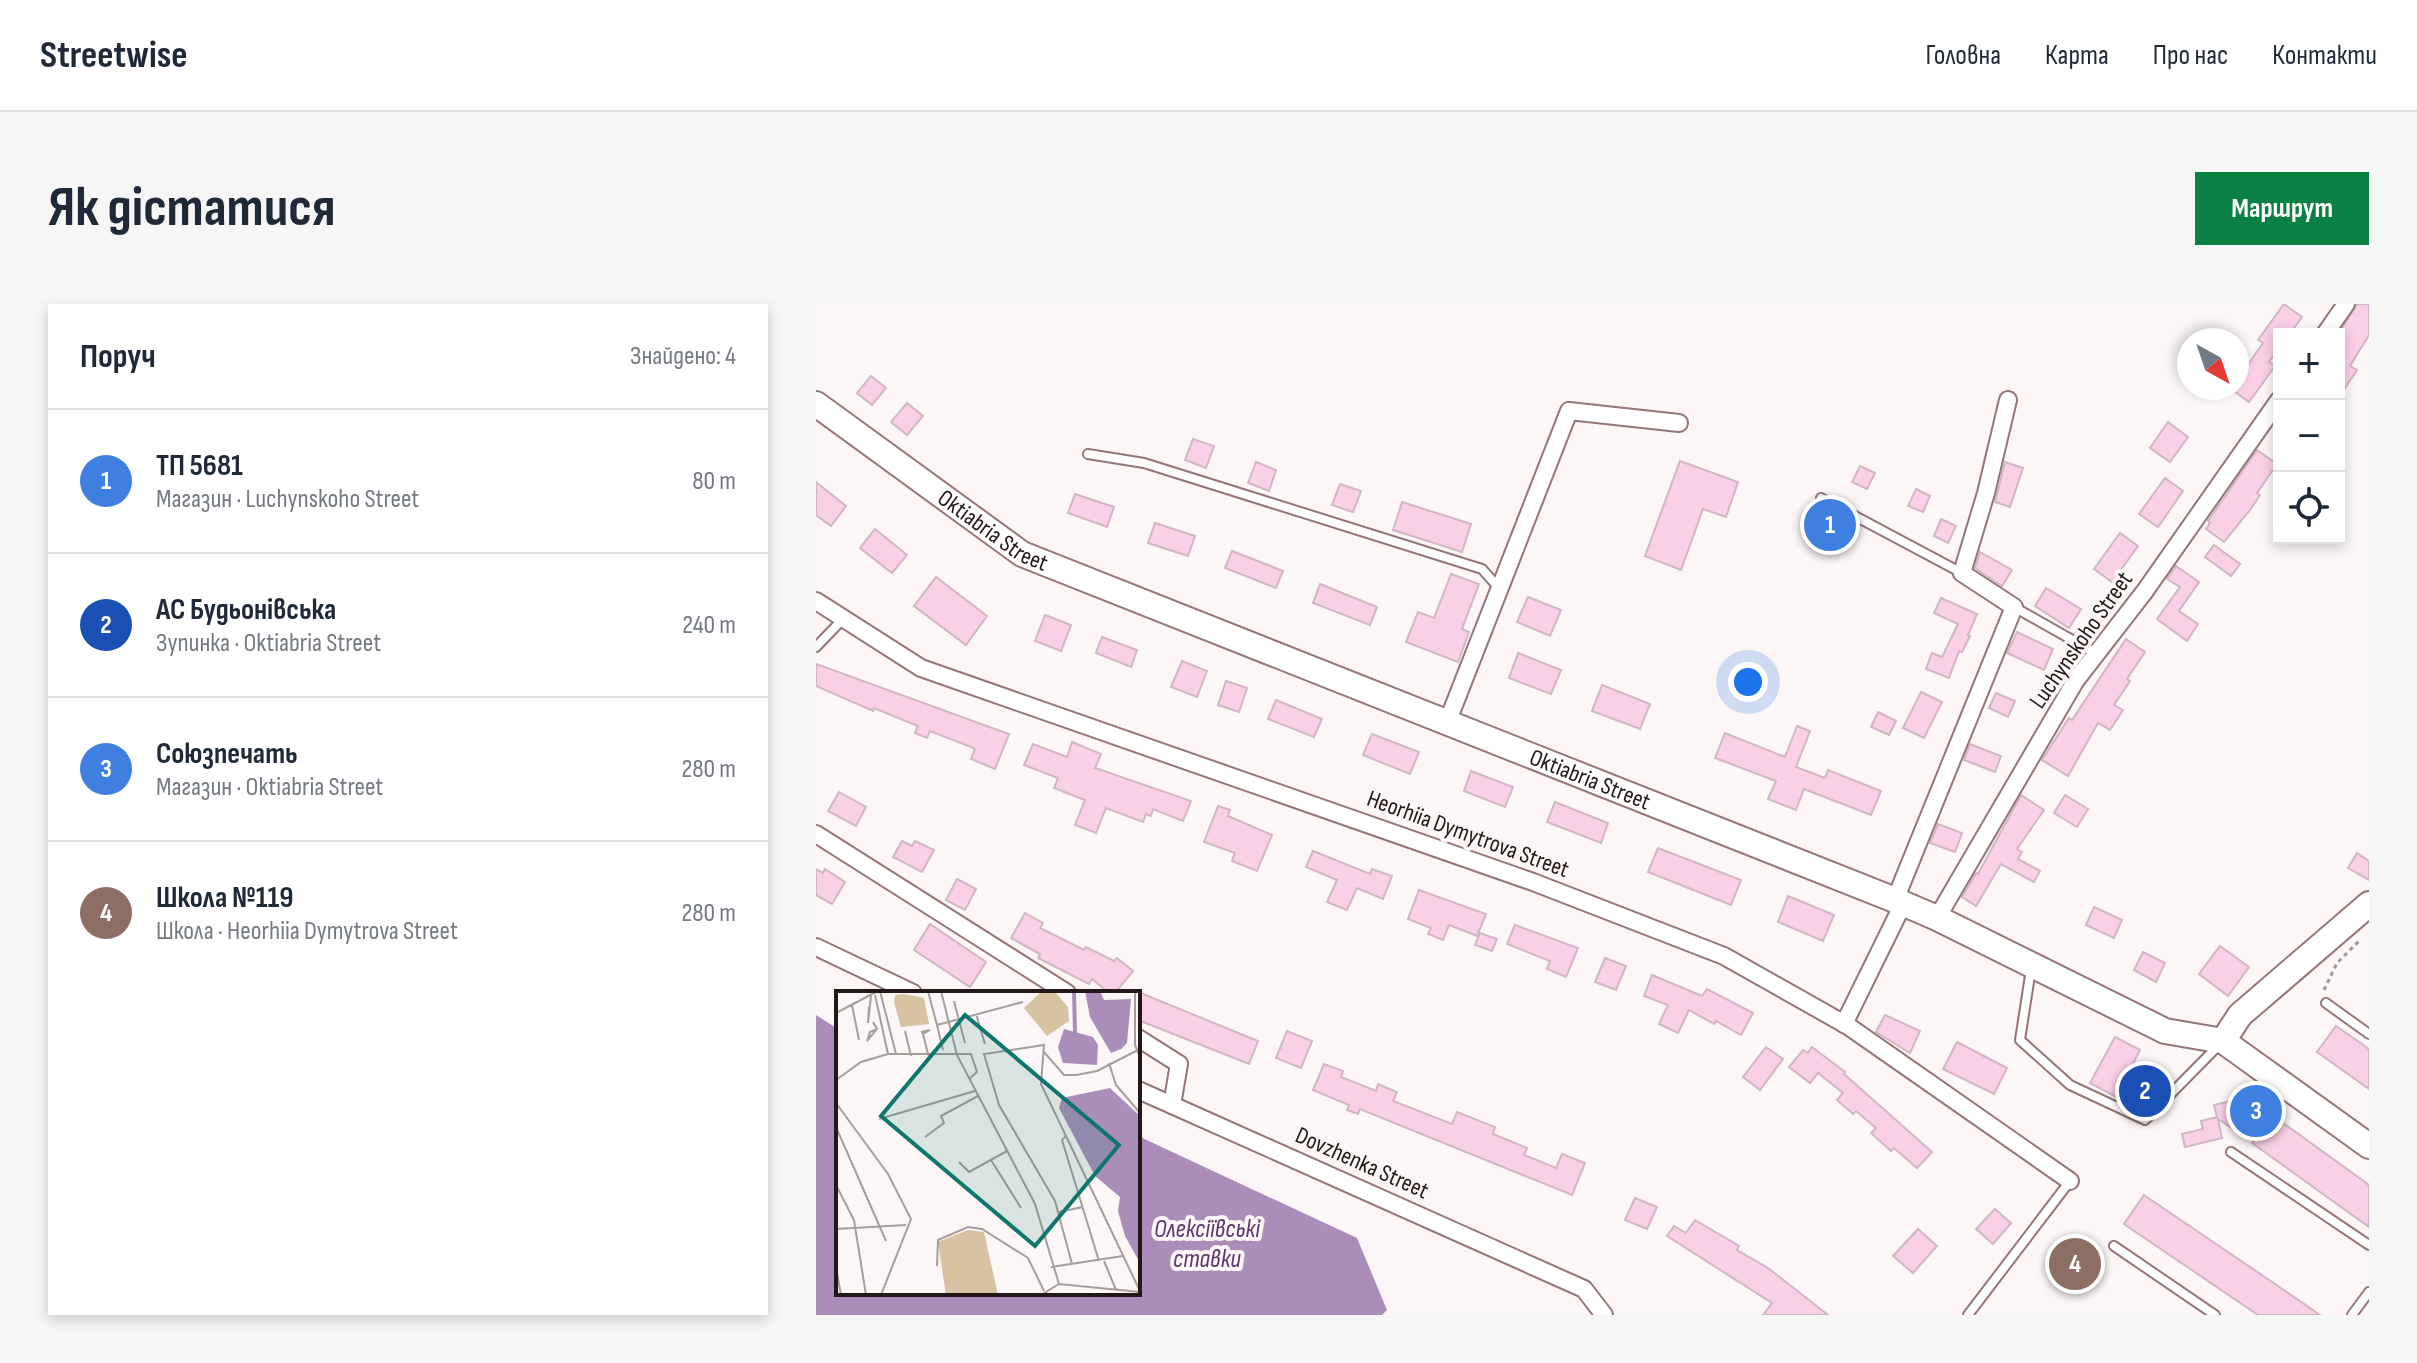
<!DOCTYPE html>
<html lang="uk">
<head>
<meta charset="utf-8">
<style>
	:root { --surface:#fff; --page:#f6f6f7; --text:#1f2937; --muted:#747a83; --line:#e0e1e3; --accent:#0b8043 }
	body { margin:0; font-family:"Sofia Sans Condensed",sans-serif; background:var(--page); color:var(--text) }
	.controls { position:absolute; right:24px; top:24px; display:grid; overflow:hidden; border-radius:0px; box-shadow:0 4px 12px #0003 }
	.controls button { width:72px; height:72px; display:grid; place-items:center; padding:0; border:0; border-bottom:2px solid var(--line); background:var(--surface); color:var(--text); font:40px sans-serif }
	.compass { position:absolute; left:1361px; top:24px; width:72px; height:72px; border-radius:50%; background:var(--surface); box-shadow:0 4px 12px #0003; rotate:140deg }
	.you { position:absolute; left:932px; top:378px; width:28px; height:28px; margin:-20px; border:6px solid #fff; border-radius:50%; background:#1a73e8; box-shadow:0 0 0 12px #1a73e833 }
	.badge { display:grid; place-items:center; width:52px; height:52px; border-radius:50%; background:var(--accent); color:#fff; font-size:26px; font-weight:700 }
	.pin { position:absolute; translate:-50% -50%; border:4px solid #fff; box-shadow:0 2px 8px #0006 }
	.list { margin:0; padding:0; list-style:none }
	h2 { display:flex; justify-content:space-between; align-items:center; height:104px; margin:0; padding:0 32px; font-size:34px }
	h2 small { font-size:26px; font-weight:400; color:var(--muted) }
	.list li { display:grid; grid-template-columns:52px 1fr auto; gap:24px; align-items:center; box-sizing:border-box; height:144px; padding:0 32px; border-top:2px solid var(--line) }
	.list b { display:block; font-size:30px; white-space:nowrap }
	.list p { margin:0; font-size:26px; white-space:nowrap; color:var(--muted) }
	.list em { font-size:26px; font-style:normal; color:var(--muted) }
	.icon { flex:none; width:44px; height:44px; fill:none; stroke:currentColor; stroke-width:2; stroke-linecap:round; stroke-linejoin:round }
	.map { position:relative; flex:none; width:1553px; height:1011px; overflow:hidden; border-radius:0px }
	header { display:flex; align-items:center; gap:48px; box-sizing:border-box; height:112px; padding:0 40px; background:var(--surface); border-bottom:2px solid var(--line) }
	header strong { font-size:38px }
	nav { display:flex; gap:44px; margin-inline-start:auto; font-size:28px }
	.intro { display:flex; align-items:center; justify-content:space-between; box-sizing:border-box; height:192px; padding:0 48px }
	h1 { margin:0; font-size:56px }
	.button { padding:20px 36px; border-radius:0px; background:var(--accent); color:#fff; font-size:28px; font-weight:700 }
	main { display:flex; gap:48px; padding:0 48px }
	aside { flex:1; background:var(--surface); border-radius:0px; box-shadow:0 4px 12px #0003 }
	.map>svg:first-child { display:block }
	.water { fill:#aa8eb9 }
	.building { fill:#fad0e6; stroke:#d1b6c4; stroke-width:2 }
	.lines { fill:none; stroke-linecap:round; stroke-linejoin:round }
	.lane-casing { stroke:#947677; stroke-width:12 }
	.street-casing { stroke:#947677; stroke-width:20 }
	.secondary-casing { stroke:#947677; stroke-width:28 }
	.path { stroke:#a09898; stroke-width:3; stroke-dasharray:4 4; stroke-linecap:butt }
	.lane { stroke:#fff; stroke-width:8 }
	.street { stroke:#fff; stroke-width:16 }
	.secondary { stroke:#fff; stroke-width:24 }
	.labels { text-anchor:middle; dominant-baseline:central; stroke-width:8; stroke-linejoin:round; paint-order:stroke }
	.street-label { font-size:24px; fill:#231818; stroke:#fdf6f6 }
	.water-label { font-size:26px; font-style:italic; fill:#5c366e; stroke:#fdf6f6 }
	.inset-river { fill:none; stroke:#aa8eb9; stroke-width:4 }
	.inset-road { fill:none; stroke:#a69d9d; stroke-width:2 }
	.view { fill:#0f766e; fill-opacity:0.15; stroke:#0f766e; stroke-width:4 }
	.inset-edge { fill:none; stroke:#231818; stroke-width:4 }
</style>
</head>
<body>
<header>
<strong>Streetwise</strong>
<nav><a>Головна</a><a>Карта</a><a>Про нас</a><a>Контакти</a></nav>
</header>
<div class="intro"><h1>Як дістатися</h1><a class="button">Маршрут</a></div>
<main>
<aside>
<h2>Поруч<small>Знайдено: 4</small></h2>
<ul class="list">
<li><span class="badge" style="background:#3f7fe0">1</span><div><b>ТП 5681</b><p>Магазин · Luchynskoho Street</p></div><em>80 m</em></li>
<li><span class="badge" style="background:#1a4fb4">2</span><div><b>АС Будьонівська</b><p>Зупинка · Oktiabria Street</p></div><em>240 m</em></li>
<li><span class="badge" style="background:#3f7fe0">3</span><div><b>Союзпечать</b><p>Магазин · Oktiabria Street</p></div><em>280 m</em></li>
<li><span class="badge" style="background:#8d6e63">4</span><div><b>Школа №119</b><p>Школа · Heorhiia Dymytrova Street</p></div><em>280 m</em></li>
</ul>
</aside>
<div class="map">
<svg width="1553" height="1011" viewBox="0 0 1553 1011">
	<rect width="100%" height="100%" fill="#fdf6f6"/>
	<!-- water -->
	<polygon class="water" points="0,711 22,725 22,989 322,989 322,832 541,934 571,1006 566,1011 0,1011"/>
	<!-- building -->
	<g class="building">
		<polygon points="1468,0 1486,13 1474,30 1463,30 1463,45 1453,58 1459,62 1433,98 1415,85 1421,84 1421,76 1447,39 1442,36"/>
		<polygon points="1541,0 1553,0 1553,31 1534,62 1541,66 1523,93 1523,29"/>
		<polygon points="55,72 70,84 56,101 41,89"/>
		<polygon points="91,99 107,112 91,131 75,118"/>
		<polygon points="1352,118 1372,133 1354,158 1334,144"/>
		<polygon points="377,135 398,142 390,164 369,156"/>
		<polygon points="1441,146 1461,160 1441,189 1444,191 1434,206 1408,238 1390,225 1394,219 1392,217"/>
		<polygon points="864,157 922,178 910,213 887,205 865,266 829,252"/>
		<polygon points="440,158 460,166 453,187 432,179"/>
		<polygon points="1189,158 1207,164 1194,203 1179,198"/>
		<polygon points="1044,162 1059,169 1051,185 1036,178"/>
		<polygon points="1349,174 1367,187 1342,223 1323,210"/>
		<polygon points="0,178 30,202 15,222 0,211"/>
		<polygon points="524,180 545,187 537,208 516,201"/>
		<polygon points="1100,185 1114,192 1107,208 1092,202"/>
		<polygon points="259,190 298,203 291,223 252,209"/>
		<polygon points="586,198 655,220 646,248 577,226"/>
		<polygon points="1125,215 1140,222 1132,239 1118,232"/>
		<polygon points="339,219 379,232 372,252 332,239"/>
		<polygon points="59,225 91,251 76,269 44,244"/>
		<polygon points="1304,229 1322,242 1296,278 1278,265"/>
		<polygon points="1398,241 1424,260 1415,272 1389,253"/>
		<polygon points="416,247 467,267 460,284 409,264"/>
		<polygon points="1164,248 1196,266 1186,282 1159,264"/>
		<polygon points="1360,262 1383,278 1363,307 1382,320 1371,337 1341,315 1364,283 1351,275"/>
		<polygon points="635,270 663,280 646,325 653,328 642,358 590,338 602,308 618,314"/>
		<polygon points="120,273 171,312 150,341 98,302"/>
		<polygon points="504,280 561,303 554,321 497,299"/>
		<polygon points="1230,284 1265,305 1253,324 1219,302"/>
		<polygon points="712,293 745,306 734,332 701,318"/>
		<polygon points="1125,294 1161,310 1152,331 1154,332 1146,348 1143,347 1133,374 1110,365 1116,349 1126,353 1142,320 1118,309"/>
		<polygon points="229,311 255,321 245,347 219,337"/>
		<polygon points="1201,328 1237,345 1228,366 1191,349"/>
		<polygon points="286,333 321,346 315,363 280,349"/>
		<polygon points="1310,335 1329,348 1311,375 1314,377 1298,401 1307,406 1294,426 1282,419 1252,472 1226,456 1253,414 1256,416"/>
		<polygon points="702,349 745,366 735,390 693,374"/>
		<polygon points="366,357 391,367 381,393 355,383"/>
		<polygon points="0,360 193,430 179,465 155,455 159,445 155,443 114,427 111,434 99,429 102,422 58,404 57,407 0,382"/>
		<polygon points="410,377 431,384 423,408 402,401"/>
		<polygon points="786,381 834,400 824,425 776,407"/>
		<polygon points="1105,388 1126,398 1108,434 1087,424"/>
		<polygon points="1180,389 1199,397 1192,413 1173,404"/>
		<polygon points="460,396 506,415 498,433 452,415"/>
		<polygon points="1062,408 1080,417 1073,431 1055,423"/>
		<polygon points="981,422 994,427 980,463 1009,474 1012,466 1065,487 1055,511 988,485 980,506 952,495 960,477 899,454 909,429 969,453"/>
		<polygon points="556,430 603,448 594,470 547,451"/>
		<polygon points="256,438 285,450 279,464 375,497 367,517 337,505 335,512 330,510 327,518 290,504 280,529 259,521 269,496 238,484 242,474 208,461 217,440 251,453"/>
		<polygon points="1154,440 1185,452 1179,468 1148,456"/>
		<polygon points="655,467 697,483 689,503 648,487"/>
		<polygon points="23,488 50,503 40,522 12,507"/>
		<polygon points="1205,491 1228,506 1201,545 1206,548 1202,555 1224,567 1218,578 1185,560 1160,602 1146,593 1160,569 1162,570"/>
		<polygon points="1249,491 1272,505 1261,523 1238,509"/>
		<polygon points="739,498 792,519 785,539 731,518"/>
		<polygon points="402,502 414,506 412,512 456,531 441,567 416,557 419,549 388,538"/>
		<polygon points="1122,520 1146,529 1139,548 1114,539"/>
		<polygon points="86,537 96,542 99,537 118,546 106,568 77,553"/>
		<polygon points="842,544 925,576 915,601 832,568"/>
		<polygon points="497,547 554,570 556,565 576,572 567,595 541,584 531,606 511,598 521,576 490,563"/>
		<polygon points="1541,549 1553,557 1553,576 1532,564"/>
		<polygon points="0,565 7,569 9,565 29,578 16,600 0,591"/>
		<polygon points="141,575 160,585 149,606 130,596"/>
		<polygon points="603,586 670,610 661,632 633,621 627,636 612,630 615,624 592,615"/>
		<polygon points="972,592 1018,611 1007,637 962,618"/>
		<polygon points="1278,603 1306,616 1298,634 1270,621"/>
		<polygon points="209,609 227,619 224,624 268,646 270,643 298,657 301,654 317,667 299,689 293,689 276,675 273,680 222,654 224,650 195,634"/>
		<polygon points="114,620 170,658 154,683 98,646"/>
		<polygon points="699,621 762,644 750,673 731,665 734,657 691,640"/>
		<polygon points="664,629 681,635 676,647 659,641"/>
		<polygon points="1404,642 1433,663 1412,692 1383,670"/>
		<polygon points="1327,648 1349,659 1340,678 1318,666"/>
		<polygon points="789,654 810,662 800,686 779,678"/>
		<polygon points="836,671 886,692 891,685 937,709 925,731 900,717 898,720 873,706 862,729 843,720 852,701 828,692"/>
		<polygon points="322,688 442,737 433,760 322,716"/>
		<polygon points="1069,711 1104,727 1094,749 1060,728"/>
		<polygon points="1520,722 1553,745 1553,785 1501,748"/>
		<polygon points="471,727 496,737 485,764 460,754"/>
		<polygon points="1299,733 1324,746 1300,793 1274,779"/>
		<polygon points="1141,738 1191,764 1178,790 1127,765"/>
		<polygon points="950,743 967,755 944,786 927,773"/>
		<polygon points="996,743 1029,768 1028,770 1116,848 1101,864 1078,844 1075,847 1055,829 1060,824 1040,807 1037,810 1021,796 1027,789 1002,769 994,779 973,763 987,746 992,749"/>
		<polygon points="508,760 527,767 525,773 560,787 562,780 581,788 577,797 636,820 641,808 679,823 677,830 711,844 708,851 740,864 746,850 769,859 756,891 544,805 542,810 531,806 533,801 497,786"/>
		<polygon points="1420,796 1423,810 1415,812 1419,826 1402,815 1406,834 1369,843 1366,830 1387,825 1385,817 1401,813 1398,801"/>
		<polygon points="1456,811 1553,881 1553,923 1436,839"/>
		<polygon points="1328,891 1459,980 1504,1011 1442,1011 1308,920"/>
		<polygon points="819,894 841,903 831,925 809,916"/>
		<polygon points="1179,905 1195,919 1177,940 1160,925"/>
		<polygon points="879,916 923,942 921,946 952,964 1012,1011 947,1011 956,999 851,932 858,922 870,929"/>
		<polygon points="1102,925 1121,942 1097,969 1077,952"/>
	</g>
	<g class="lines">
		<defs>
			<g id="lane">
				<polyline points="272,150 328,159 666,265 683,284"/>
				<polyline points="1005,194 1146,269"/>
				<polyline points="1198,303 1281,350"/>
				<polyline points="0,343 26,316"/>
				<polyline points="1215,665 1204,736 1254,781 1329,816 1402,742"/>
				<polyline points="1510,699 1553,730"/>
				<polyline points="1415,848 1553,941"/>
				<polyline points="1298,942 1399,1011"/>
				<polyline points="1152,1011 1254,877"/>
				<polyline points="1536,1011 1553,988"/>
			</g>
			<g id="street">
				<polyline points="1509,30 1530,0"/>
				<polyline points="0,297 105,364 717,578 908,652 1032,722 1254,877"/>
				<polyline points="631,419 753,107 863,119"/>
				<polyline points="0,530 251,689"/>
				<polyline points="1079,596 1198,303 1146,269 1170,189 1192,96"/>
				<polyline points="1121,614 1260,376 1329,287 1463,96"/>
				<polyline points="0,643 97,689"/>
				<polyline points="1028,720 1087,600"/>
				<polyline points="322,734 363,760 356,801 768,985 788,1011"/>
				<polyline points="322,786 356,801"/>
			</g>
			<g id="secondary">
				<path id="s1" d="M0,100L206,250L1079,596L1121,614L1349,727L1407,737L1553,842"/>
				<polyline points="1407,737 1424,711 1553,600"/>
			</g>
		</defs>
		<!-- lane casing -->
		<use href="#lane" class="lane-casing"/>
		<!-- street casing -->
		<use href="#street" class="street-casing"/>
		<!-- secondary casing -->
		<use href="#secondary" class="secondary-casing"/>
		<!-- path -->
		<polyline class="path" points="1508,686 1521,659 1545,635"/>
		<!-- lane -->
		<use href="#lane" class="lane"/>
		<!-- street -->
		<use href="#street" class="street"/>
		<!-- secondary -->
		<use href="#secondary" class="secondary"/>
	</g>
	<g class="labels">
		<!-- street labels -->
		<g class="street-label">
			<text stroke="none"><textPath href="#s1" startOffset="218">Oktiabria Street</textPath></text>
			<text transform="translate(1265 336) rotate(-55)">Luchynskoho Street</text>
			<text stroke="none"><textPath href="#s1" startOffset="866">Oktiabria Street</textPath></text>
			<text transform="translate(652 530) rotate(20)">Heorhiia Dymytrova Street</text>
			<text transform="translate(546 859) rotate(24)">Dovzhenka Street</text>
		</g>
		<!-- water labels -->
		<g class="water-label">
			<text x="391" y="925">Олексіївські<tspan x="391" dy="30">ставки</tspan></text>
		</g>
	</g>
	<!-- overview -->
	<g transform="translate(20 687)">
		<rect width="304" height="304" fill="#fdf6f6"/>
		<path d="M206,0H218L232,16L233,30L211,45L188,17ZM68,3L88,7L93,33L65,36L58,11L59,4ZM132,239L148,241L162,304H110L102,251Z" fill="#d7c2a1"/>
		<path d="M249,0H264L268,9L295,8L291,52L285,58L275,62L254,26ZM228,38L257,46L262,54L261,74L227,72L222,56ZM274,97L304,125V272L289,245L282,220L284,206L259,185L223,117L226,107Z" fill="#aa8eb9"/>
		<path class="inset-river" d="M238,0L239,42"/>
		<path class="inset-road" d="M44,0L60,63M92,0L101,34L187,11M105,0L121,64L199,213L223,293M299,0V54L304,66M39,4L52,63M118,10L129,52M16,14L23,49M33,16L32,32L35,5M0,22L40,1M140,23L149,53M37,31L41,38L31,50L34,41L41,38M101,34L107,59M69,40L75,65M87,43L94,39L86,41L87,43L92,63L93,65M208,61L228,84H240L261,80L304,58M273,72L280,94L304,122M0,89L25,71L52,63H135L141,81L133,88M0,112L52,183L75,228L45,304M43,128L139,100M0,136L50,250M230,145L304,300M89,146L108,132L105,125L142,105M155,169L185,217M123,171L133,181L171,160M0,194L18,229L30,304M223,221L247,216M0,238L70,234M268,270L280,299M236,273L219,210L163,114L148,63L208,54L205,93L230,145L226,149L263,270M101,275L102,249L132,236L146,238L192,267L208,300M0,276L5,304M215,276L287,265M205,304L223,293L304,301"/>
		<path class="view" d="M129,24L283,154L199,255L45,125Z"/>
		<rect width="304" height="304" class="inset-edge"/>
	</g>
</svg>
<div class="controls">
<button>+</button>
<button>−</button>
<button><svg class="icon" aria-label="locate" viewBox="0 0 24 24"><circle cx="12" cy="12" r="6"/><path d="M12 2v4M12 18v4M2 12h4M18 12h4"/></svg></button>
</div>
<svg class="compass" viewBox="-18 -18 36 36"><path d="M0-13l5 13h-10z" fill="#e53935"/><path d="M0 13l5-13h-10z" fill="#747a83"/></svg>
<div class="you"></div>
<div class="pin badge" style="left:1014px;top:221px;background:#3f7fe0">1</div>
<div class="pin badge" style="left:1329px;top:787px;background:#1a4fb4">2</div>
<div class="pin badge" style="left:1440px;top:807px;background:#3f7fe0">3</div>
<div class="pin badge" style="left:1259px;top:960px;background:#8d6e63">4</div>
</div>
</main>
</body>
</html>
